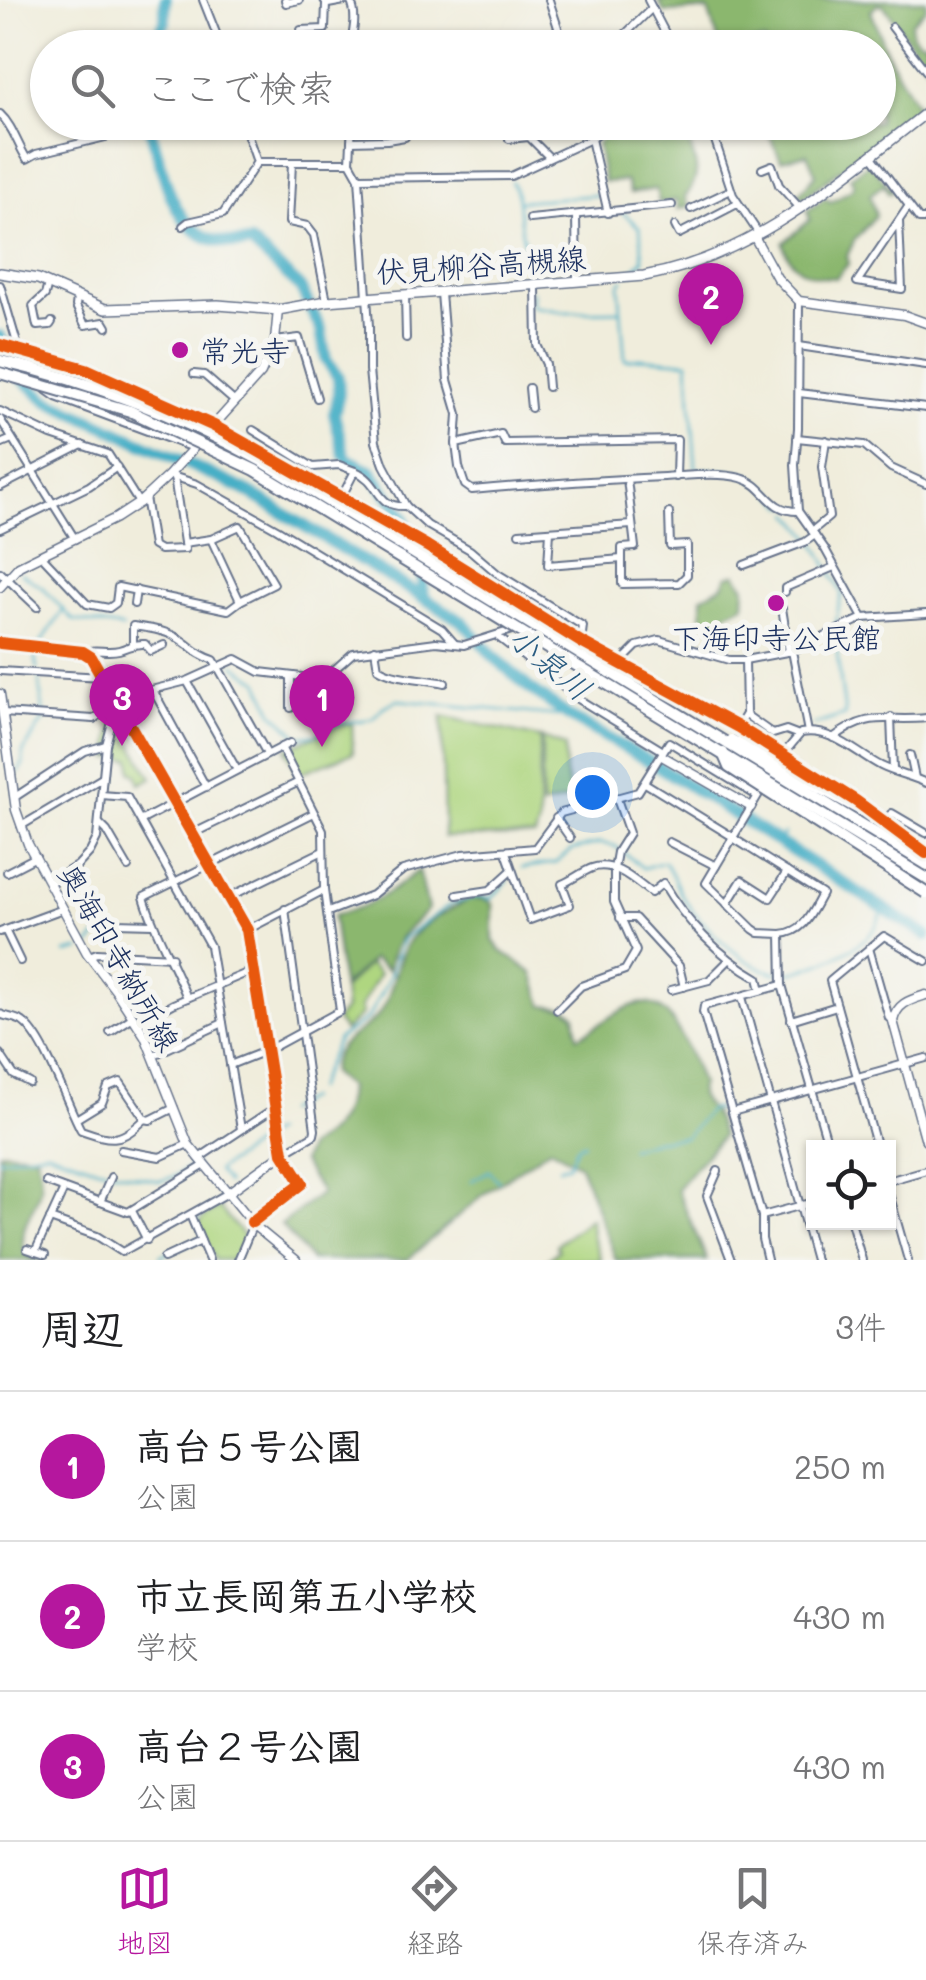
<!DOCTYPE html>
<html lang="ja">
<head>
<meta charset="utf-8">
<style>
	:root { --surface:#fff; --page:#f6f6f6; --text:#202124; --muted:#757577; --line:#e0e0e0; --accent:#b5179e }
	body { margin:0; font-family:Mali,"Klee One",sans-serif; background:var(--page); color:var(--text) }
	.controls { position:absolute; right:30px; bottom:30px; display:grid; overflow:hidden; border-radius:0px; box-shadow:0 2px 8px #0004 }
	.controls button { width:90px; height:90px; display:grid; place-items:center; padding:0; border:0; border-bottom:2px solid var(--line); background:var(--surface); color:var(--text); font:50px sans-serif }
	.you { position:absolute; left:592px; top:792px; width:35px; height:35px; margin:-25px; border:8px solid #fff; border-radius:50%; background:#1a73e8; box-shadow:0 0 0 15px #1a73e833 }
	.badge { display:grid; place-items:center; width:65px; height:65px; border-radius:50%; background:var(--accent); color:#fff; font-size:32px; font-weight:700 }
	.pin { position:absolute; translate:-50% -82px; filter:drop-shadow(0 2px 5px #0008) }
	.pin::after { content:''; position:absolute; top:52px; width:35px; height:30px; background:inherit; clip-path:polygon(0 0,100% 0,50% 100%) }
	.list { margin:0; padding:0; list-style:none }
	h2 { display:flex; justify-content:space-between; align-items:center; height:130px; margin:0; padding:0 40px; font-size:42px }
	h2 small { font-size:32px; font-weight:400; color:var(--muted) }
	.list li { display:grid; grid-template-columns:65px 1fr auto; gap:30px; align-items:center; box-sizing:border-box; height:150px; padding:0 40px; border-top:2px solid var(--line) }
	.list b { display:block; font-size:38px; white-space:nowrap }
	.list p { margin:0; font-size:32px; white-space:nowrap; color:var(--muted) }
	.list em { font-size:32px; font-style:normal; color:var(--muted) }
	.icon { flex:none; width:55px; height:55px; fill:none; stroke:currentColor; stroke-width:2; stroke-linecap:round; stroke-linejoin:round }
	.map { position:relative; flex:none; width:926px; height:1260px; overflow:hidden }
	.search { position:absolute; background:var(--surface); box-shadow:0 2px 8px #0004; left:30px; right:30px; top:30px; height:110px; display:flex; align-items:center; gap:25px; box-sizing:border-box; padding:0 35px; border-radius:55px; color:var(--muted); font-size:38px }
	.sheet { height:580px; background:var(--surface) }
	nav { display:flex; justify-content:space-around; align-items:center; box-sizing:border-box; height:140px; border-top:2px solid var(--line); background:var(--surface); font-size:28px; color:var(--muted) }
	nav a { display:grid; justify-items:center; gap:5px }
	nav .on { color:var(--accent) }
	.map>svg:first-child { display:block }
	.green { fill:#afd680; stroke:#65826f; stroke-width:2.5 }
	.forest { fill:#8bb76e; stroke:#537366; stroke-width:2.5 }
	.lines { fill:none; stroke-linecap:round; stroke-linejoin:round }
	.stream { stroke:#47afc6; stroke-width:2.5 }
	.river { stroke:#47afc6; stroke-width:12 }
	.street-casing { stroke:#66728a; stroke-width:10 }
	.secondary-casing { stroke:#66728a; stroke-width:11 }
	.primary-casing { stroke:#66728a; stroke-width:12 }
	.street { stroke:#fff; stroke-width:6 }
	.secondary { stroke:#fff; stroke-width:8 }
	.primary { stroke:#fff; stroke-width:9 }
	.highway-bridge-casing { stroke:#66728a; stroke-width:14; stroke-linecap:butt }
	.highway-bridge { stroke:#fff; stroke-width:10 }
	.cycleway-casing { stroke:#f6f6f2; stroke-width:19 }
	.cycleway { stroke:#e8590c; stroke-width:12 }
	.poi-dot { fill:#b5179e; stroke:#f6f6f2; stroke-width:4 }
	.labels { text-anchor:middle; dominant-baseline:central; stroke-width:10; stroke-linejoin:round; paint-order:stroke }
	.street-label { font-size:30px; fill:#1b2f5e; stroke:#f6f6f2 }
	.poi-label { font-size:30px; fill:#1b2f5e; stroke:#f6f6f2; text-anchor:start }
	.water-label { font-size:32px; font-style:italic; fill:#2a5c82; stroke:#f6f6f2 }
</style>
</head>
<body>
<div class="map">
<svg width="926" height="1260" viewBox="0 0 926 1260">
	<rect width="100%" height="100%" fill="#f6f6f2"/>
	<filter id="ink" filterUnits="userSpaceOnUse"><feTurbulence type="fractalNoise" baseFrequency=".01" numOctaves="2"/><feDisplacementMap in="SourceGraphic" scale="20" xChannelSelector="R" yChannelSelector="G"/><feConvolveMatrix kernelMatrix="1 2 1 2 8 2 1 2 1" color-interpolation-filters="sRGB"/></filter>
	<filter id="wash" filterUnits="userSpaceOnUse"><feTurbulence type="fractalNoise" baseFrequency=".0048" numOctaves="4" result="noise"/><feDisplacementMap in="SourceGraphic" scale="40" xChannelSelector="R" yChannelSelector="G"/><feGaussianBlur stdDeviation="2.25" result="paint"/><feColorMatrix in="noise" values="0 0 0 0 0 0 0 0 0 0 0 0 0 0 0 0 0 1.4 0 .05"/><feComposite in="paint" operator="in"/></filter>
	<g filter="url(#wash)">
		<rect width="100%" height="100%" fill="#f0eddc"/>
		<!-- green -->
		<g class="green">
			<polygon points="442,716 540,738 539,824 535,836 444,837"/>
			<polygon points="118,719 152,778 140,784 137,774 132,772 131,759 109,758 112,721"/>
			<polygon points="352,723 353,753 298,774 286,749 335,727"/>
			<polygon points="542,738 565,746 565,773 571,799 542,806"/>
			<polygon points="369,964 379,974 360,1008 362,1014 344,1031 336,1020 345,1009 343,989"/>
			<polygon points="219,1207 245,1238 233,1260 215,1260 198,1226 202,1219"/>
			<polygon points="591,1218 592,1236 601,1260 547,1260 559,1250 556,1245"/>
		</g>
		<!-- forest -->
		<g class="forest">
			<polygon points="658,0 926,0 926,8 911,23 912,34 919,41 926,42 926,65 885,7 878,4 871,11 888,56 919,109 803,198 797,195 816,175 807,154 781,160 768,132 761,129 757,123 878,122 878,48 768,47 765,41 720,45 708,10 664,12"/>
			<path d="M659,132L688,140C697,164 702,176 685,197L689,206L678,209L677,200L659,203L656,189L630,193L626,181L604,182L597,144L603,138Z"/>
			<path d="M870,162L893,192L888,193L884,184L870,195L876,215L854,241L847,256L849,263L836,278C811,278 789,269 783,243L810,220L807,211L825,198L831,202L853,188L854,183L850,177Z"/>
			<polygon points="736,574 745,587 744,605 711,621 702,617 702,597 723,585 727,576"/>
			<path d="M419,870L428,909C403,937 397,931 388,970L373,959L342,987L333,916L364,906L391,891Z"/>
			<path d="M470,899H485L493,904V940L500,950L533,973L543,1005L566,1008L575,1015L578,1037C596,1028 615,1011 634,1005C673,992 690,1058 701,1083C696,1098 704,1101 712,1112C717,1119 719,1129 722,1136L677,1189L707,1260H616L580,1165L550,1148L484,1194L407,1260H311L281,1225L321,1193L302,1162L308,1147C332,1134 347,1115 348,1087L331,1073C333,1039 360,1037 378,1015C394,995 394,964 407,943C417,926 453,907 470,899Z"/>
			<path d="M3,1151L36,1155C54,1206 14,1212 25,1254L42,1260H0V1152Z"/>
		</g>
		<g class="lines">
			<!-- stream -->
			<g class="stream">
				<path d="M511,181C520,196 518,204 520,221C522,241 530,260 531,280"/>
				<polyline points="520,201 599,195 603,198"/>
				<polyline points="622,212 640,228 643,260 629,274"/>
				<polyline points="623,280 619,285 625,360 639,358 688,362 696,469 742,472 767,487 786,507"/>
				<polyline points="532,291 532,306 564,312 620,311"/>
				<path d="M791,513L815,542L842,594C829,630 841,676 845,715L814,725"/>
				<polyline points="21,573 43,588 73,620 123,628"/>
				<polyline points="234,665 259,681 273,712 299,737 317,734 334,724 372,719 383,707 398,700 570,717"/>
				<polyline points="37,669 34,653 63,611"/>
				<polyline points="18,772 23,764 23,752 44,719 39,677"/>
				<polyline points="778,844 784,834"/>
				<path d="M522,868L555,863L572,850L600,843L615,846L643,868L664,862C673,871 675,885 682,896C700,924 744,968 778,973"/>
				<polyline points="89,946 98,935"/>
				<polyline points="66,953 80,950"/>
				<path d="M786,973C810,970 856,951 872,932C877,926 880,917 883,910"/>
				<polyline points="316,1089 338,1039 368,1018 390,976 402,939 451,904 480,896 490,899 508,881"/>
				<polyline points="285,1111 308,1099"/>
				<polyline points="630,1148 656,1140 686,1137 710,1109 727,1110"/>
				<polyline points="0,1159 47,1151 98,1168 160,1181 173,1177 196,1163"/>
				<polyline points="559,1168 569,1164 577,1146 584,1143"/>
				<polyline points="471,1181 489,1171 499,1182"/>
				<polyline points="227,1183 217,1171 273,1132"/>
				<polyline points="196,1221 199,1215 227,1198"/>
				<polyline points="160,1256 197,1239"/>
			</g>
			<!-- river -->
			<g class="river">
				<polyline points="149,48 165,22 165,0"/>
				<path d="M148,122C168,181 170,251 251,243L300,287L321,330L326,360L338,377L339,393L334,414L344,453L347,459L370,470L403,516L420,551L424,598"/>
				<polyline points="0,336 21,378 47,400 245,490 424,598 463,622 493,656 529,688 570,717 659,767 926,935"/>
			</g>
		</g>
	</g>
	<g filter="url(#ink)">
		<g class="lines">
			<defs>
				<g id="street">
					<polyline points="203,0 222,48"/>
					<polyline points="285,0 286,3 299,0"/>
					<path d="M324,0L328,4L350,0C358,15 353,32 350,48"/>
					<polyline points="549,0 563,43 560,48"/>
					<polyline points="648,0 673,48"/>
					<polyline points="892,27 926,71"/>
					<polyline points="301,30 325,29 326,4"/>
					<polyline points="611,48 652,8"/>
					<path d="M0,114C13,126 17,144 27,159L36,154L118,134L135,122"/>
					<polyline points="243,122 257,162"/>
					<polyline points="352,122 350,162 359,178 369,326 369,370 376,442 384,465 406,506 427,525 470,550 498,574 583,626 581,642"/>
					<polyline points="709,122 733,195 759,234"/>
					<polyline points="509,139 529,137 549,157"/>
					<polyline points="591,139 608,213"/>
					<polyline points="351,141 387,140 405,137"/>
					<polyline points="871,155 919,219 926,219"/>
					<polyline points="257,162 350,162"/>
					<polyline points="292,163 289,222 307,226 314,235 327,301"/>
					<polyline points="762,169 772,165 779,185 799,207"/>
					<polyline points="359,178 511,176 591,139 601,131 659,126 658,122"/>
					<polyline points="691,209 731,190"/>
					<polyline points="576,216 577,282"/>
					<polyline points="530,219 672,205"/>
					<polyline points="899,221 902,289 857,282 908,207"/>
					<polyline points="183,226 188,222 223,214 257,162"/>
					<polyline points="675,226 679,234 737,204"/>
					<polyline points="48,284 45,295 33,306 37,326 50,325 52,322"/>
					<polyline points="0,285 22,360 36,382"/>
					<polyline points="536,286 537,345 546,364 548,387"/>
					<path d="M441,293L448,380L458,414L456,444L459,467L465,485L472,490C536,484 600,480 664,477C687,476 718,472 741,478C767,485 767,511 798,511"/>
					<polyline points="405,295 406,338"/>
					<polyline points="77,297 76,306 85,325 104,322 107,327"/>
					<polyline points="799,301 798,428 795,465 798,511 825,549 863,618"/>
					<polyline points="275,341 299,338 317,398"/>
					<polyline points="799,346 926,365"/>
					<polyline points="194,374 204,375 235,402"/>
					<polyline points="529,388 531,408"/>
					<polyline points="46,390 56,397 193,448"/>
					<polyline points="799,393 926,408"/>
					<polyline points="0,411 51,435 108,454 139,503"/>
					<polyline points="0,419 75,539"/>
					<polyline points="253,430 313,467 339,465 355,471"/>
					<polyline points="797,438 864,445 891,468 926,484"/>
					<polyline points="0,444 12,439"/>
					<polyline points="456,444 501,434 505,443 677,440 676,477"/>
					<polyline points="169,475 197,484 277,529 442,629 455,644"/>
					<polyline points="627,479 635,547 622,548 622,584 679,583 687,575 687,545 670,546 669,513"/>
					<polyline points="0,487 82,445"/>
					<polyline points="145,497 153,546 160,550 185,549 174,477"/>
					<path d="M341,498L355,471C382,482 374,508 406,506"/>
					<polyline points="0,529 89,486 117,467"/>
					<polyline points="550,531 548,565 622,559"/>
					<polyline points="812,531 829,517 822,467 826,440"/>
					<polyline points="519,533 632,525"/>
					<polyline points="184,543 211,539 240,526 274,584 240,601"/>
					<polyline points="41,555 87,604 109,608 116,603 118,587 228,610 240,601 211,539"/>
					<polyline points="744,565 805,542 815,535"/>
					<polyline points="0,572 37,607"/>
					<polyline points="785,592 785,588 834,567"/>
					<polyline points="134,604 136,590"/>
					<polyline points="782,608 789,652"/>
					<polyline points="498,637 580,700 660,749"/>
					<path d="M133,643V626C148,628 163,630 176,637C192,646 195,654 214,660L267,754"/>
					<path d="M375,649L378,668C396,679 423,678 445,683"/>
					<polyline points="792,651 808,732"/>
					<path d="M83,652C95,648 107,653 119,650C130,647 133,643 145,644L151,651L164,645"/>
					<polyline points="620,663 637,646 659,640 729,660 745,660 792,651 863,618 926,614"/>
					<polyline points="0,671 102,677"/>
					<polyline points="291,676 291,708"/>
					<polyline points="187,681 237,770"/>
					<polyline points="153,690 206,787"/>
					<polyline points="3,713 94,719 123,697 187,681 236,659 260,672 319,679 326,677 353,653 436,642 464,645 515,629"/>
					<polyline points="746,715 773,734 786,730 799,735"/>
					<polyline points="891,717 893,770"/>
					<polyline points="738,727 746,714 745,660"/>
					<path d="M833,738C870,710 887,722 926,718"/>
					<polyline points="910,755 915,778"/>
					<polyline points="645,783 733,837"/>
					<polyline points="101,795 127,797 210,946 241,1129"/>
					<polyline points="15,797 85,751 106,745"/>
					<polyline points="556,818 570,838"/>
					<polyline points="142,820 290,743"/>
					<polyline points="883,821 892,813 926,833"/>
					<polyline points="100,824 107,831 128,867"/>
					<polyline points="21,826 102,778"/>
					<polyline points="192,834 299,782"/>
					<path d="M733,838L822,894C811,913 805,932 781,934"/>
					<polyline points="669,842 716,866"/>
					<path d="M506,852L530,920L570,905L562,884C572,880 582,872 592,868C614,860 635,881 651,893L663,883C685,921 719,956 758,978L761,990"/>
					<polyline points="7,872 36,857"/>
					<polyline points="51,882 78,865 90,852 97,838 106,745 117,703"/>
					<polyline points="457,895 490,890 512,870"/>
					<polyline points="229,897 323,851"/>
					<polyline points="727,904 742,880 770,898 787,872"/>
					<polyline points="328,912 372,895 403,870 463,854 535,848 561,813 638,792 669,742 757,796"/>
					<polyline points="620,918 635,918 679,966 684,987"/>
					<polyline points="116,923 152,924"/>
					<polyline points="5,930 20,961"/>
					<polyline points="247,930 324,890"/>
					<polyline points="0,932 63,909"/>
					<polyline points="869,948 889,1018 893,1021"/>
					<polyline points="89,956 97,953 172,957"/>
					<polyline points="671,990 709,980 729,960"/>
					<polyline points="742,997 815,1260"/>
					<path d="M187,998C174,964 154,932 144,897L314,813"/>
					<polyline points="557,1010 581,986 625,970 636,951 614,902 614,869 617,852 629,833 617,799"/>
					<path d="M0,1014C6,1017 18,1018 23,1022C45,1038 67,1104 81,1130C113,1141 120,1143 145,1119L150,1120L174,1108"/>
					<polyline points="791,1020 837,1006"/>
					<polyline points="138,1024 173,1004 254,970"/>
					<polyline points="110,1032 133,1017"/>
					<polyline points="0,1054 14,1075 30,1083"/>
					<polyline points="154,1055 223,1023"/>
					<polyline points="230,1065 268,1050 340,1011 324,890 323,830 281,747"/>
					<polyline points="732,1112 926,1058"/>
					<polyline points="76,1119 102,1103 108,1087 120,1082 145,1119"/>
					<path d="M829,1148L782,985L781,934L759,933L753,929L706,883L781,757L801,733C831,727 856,753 881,766C895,773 911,776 926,783"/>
					<polyline points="877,1148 830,981 884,936 926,961"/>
					<polyline points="121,1150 160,1157 188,1144"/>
					<polyline points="199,1158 276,1107"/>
					<polyline points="718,1171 707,1196 731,1260"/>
					<polyline points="888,1181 926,1170"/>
					<polyline points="46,1182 128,1212 205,1165"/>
					<polyline points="888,1190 908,1260"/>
					<polyline points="100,1202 111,1177"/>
					<polyline points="132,1211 147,1240"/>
					<polyline points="190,1215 209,1260"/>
					<polyline points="762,1216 814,1202"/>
					<polyline points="50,1219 97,1236 122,1252 228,1193"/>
					<polyline points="252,1222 302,1183 283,1153 314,1135 315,1130 285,909"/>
					<polyline points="851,1222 862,1260"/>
					<polyline points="27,1249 45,1255"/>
					<polyline points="35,1252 64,1189"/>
					<polyline points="164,1258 201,1241"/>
					<polyline points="238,1260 253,1224"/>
					<polyline points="767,1260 762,1239 762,1216 703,1012 704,1006 782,985"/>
				</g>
				<g id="secondary">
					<polyline points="755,238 777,278 799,301 904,315 926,323"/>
					<polyline points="0,345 86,369 214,426 427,546 581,642 701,705 866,808"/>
					<polyline points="0,587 19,566 116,518 139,503 169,475 261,373 275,341 278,310"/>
					<polyline points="0,643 83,652 91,657 247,930 283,1153 228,1193"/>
					<polyline points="0,694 16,810 28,844 87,953 116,991 145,1036 188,1144 257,1228 296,1260"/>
					<polyline points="662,756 751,807"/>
					<path d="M926,995C910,1000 897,1003 893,1021L926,1141"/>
				</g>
				<path id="primary" d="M0,273L38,279L105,309L218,305L278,310L327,301L644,276C755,256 839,180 926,113"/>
			</defs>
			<!-- street casing -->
			<use href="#street" class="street-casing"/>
			<!-- secondary casing -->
			<use href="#secondary" class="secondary-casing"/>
			<!-- primary casing -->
			<use href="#primary" class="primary-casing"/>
			<!-- street -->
			<use href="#street" class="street"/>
			<!-- secondary -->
			<use href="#secondary" class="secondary"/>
			<!-- primary -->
			<use href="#primary" class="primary"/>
			<defs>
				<g id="highway-bridge">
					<path d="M0,361C93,382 176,414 260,460L926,864"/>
					<polyline points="0,373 130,411 255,470 926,878"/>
					<polyline points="731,740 877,819 926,851"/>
					<polyline points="723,753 729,767 926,893"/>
				</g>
			</defs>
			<!-- highway-bridge casing -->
			<use href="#highway-bridge" class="highway-bridge-casing"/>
			<!-- highway-bridge -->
			<use href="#highway-bridge" class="highway-bridge"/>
			<defs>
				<g id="cycleway">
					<polyline points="0,345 86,369 214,426 427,546 581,642 738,727 856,801 926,853"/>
					<polyline points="0,643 83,652 91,657 247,930 283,1153 302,1183 252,1222"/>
				</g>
			</defs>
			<!-- cycleway casing -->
			<use href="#cycleway" class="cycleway-casing"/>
			<!-- cycleway -->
			<use href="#cycleway" class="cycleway"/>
		</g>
	</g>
	<!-- markers -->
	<g class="poi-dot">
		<circle cx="180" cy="350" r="10"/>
		<circle cx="776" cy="603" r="10"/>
	</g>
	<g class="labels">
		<!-- street labels -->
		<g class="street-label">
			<text transform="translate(481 264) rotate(-4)">伏見柳谷高槻線</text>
			<text transform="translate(120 957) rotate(60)">奥海印寺納所線</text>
		</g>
		<!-- poi labels -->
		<g class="poi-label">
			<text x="200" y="350">常光寺</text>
			<text x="776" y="637" text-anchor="middle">下海印寺公民館</text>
		</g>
		<!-- water labels -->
		<g class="water-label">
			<text transform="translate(551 662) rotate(40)">小泉川</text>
		</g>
	</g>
</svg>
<div class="controls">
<button><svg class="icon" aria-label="locate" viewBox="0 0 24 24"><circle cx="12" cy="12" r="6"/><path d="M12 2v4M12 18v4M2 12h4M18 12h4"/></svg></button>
</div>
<div class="you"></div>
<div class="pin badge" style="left:322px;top:747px">1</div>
<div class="pin badge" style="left:711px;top:345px">2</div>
<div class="pin badge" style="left:122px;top:746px">3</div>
<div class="search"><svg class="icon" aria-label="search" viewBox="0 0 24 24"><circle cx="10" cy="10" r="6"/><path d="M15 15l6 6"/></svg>ここで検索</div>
</div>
<section class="sheet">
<h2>周辺<small>3件</small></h2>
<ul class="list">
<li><span class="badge">1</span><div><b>高台５号公園</b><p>公園</p></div><em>250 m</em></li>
<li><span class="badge">2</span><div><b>市立長岡第五小学校</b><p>学校</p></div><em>430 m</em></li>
<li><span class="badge">3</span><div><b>高台２号公園</b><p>公園</p></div><em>430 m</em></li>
</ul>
</section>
<nav>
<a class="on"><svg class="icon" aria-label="map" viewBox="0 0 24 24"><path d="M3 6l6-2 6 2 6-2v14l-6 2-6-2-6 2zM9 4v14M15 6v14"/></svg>地図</a>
<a><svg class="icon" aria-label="directions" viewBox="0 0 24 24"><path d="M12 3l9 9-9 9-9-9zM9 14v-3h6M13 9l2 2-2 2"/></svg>経路</a>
<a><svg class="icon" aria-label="saved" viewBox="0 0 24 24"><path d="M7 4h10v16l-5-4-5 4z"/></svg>保存済み</a>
</nav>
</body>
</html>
